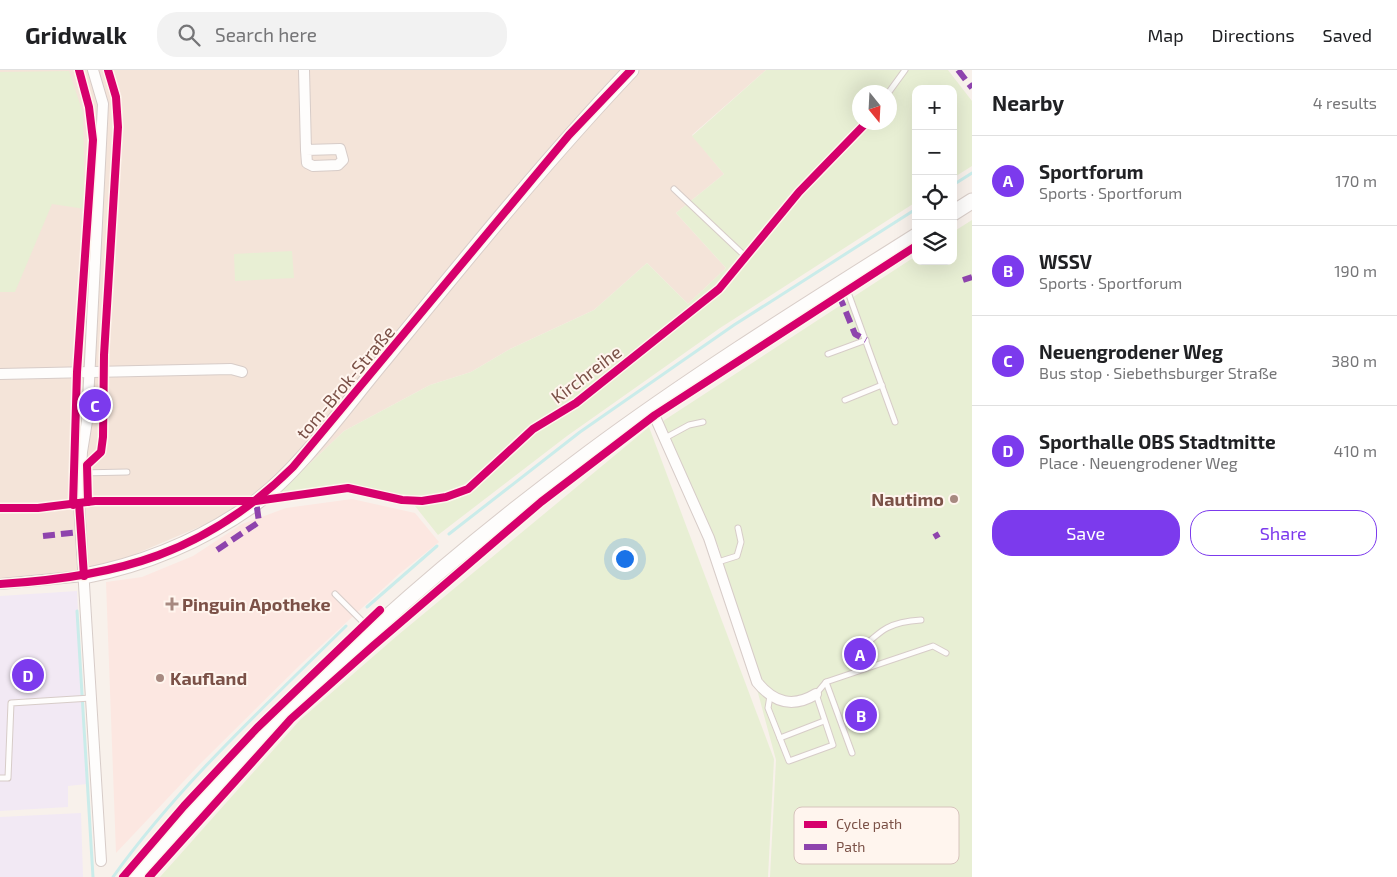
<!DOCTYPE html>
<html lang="en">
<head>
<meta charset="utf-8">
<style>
	:root { --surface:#fff; --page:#f2f2f2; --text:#202124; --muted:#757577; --line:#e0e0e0; --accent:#7c3aed }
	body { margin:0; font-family:"Exo 2",sans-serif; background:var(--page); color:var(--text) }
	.controls { position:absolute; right:15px; top:15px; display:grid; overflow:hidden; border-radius:10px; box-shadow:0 5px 20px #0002 }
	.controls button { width:45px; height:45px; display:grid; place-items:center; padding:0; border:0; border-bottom:1px solid var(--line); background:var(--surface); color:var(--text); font:25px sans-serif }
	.compass { position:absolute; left:852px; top:15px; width:45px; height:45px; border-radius:50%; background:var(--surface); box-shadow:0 5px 20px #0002; rotate:162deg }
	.you { position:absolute; left:624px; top:488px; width:18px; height:18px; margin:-12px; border:4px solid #fff; border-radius:50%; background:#1a73e8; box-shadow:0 0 0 8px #1a73e833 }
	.badge { display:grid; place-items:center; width:32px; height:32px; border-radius:50%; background:var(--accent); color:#fff; font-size:16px; font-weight:700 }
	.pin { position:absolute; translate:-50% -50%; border:2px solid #fff; box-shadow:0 1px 5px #0006 }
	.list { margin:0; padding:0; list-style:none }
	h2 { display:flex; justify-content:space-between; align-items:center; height:65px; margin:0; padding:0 20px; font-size:21px }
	h2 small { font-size:16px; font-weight:400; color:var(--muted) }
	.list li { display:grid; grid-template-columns:32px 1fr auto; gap:15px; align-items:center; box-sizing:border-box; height:90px; padding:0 20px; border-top:1px solid var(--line) }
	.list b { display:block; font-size:19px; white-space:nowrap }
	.list p { margin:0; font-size:16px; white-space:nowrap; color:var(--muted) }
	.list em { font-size:16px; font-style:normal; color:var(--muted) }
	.actions { display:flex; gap:10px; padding:15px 20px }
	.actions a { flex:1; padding:11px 0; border:1px solid var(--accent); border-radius:20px; text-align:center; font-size:18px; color:var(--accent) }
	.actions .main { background:var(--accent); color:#fff }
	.icon { flex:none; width:28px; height:28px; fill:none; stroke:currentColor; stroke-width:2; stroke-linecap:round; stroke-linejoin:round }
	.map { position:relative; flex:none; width:972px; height:807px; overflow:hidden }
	header { display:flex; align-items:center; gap:30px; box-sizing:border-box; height:70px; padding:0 25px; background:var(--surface); border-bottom:1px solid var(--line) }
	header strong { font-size:24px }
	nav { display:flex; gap:28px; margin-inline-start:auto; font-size:18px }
	.search { width:350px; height:45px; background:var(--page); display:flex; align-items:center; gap:12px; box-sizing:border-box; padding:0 18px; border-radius:20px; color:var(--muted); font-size:19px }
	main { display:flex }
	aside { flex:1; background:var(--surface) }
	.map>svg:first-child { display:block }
	.residential { fill:#f4e4d9 }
	.commercial { fill:#fce7e1 }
	.education { fill:#f2e9f4 }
	.green { fill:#e8efd4; fill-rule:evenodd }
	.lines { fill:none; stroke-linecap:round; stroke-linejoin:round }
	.stream { stroke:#caecea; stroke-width:3 }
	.lane-casing { stroke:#d7ccc8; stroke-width:7 }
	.street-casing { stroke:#d7ccc8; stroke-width:12 }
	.secondary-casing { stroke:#d9cec9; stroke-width:17 }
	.lane { stroke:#fefdfc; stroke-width:5 }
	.street { stroke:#fefdfc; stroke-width:10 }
	.secondary { stroke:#fefdfc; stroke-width:15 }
	.quiet { stroke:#8e44ad; stroke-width:6; stroke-dasharray:12 6; stroke-linecap:butt }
	.cycleway-casing { stroke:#fff5ee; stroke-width:11 }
	.cycleway { stroke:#d6006c; stroke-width:8 }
	.poi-dot { fill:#a78980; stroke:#fff5ee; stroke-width:2 }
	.labels { text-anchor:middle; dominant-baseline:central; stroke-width:4; stroke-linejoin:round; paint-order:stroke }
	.street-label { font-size:18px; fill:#7b5147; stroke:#fff5ee }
	.poi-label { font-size:18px; font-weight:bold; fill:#7b5147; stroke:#fff5ee; text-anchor:start }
	.key { fill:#fff5ee; stroke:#d7c4bc; stroke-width:1 }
	.key-label { font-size:14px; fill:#7b5147 }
</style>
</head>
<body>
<header>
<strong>Gridwalk</strong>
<div class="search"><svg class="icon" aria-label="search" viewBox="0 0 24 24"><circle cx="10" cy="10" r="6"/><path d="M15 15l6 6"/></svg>Search here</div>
<nav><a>Map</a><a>Directions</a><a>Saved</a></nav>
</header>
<main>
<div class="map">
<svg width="972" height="807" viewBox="0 0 972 807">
	<rect width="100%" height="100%" fill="#f8f1eb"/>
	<!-- residential -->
	<polygon class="residential" points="0,0 766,0 692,65 724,104 676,143 726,198 688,234 647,193 594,240 510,279 471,302 430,315 344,361 279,423 98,500 0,509"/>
	<!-- commercial -->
	<polygon class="commercial" points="352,429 415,443 439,472 399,504 300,595 199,695 116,783 106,512 142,507 193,486 242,454 286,438"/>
	<!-- education -->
	<g class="education">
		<polygon points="77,521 87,714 68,716 68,737 0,741 0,526"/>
		<polygon points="81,743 83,807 0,807 0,747"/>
	</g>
	<!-- green -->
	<g class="green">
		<path d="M766,0H948L972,31V96L953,108V19H916V132L720,258L567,366L438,465L415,436L347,416L279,423L344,361L430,315L471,302L510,279L594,240L647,193L688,234L726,198L676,143L724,104L692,66ZM859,22H889V52H859Z"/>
		<polygon points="69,1 83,43 85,139 52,134 15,222 0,222 0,2"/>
		<polygon points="972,150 972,807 770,807 776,690 719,478 663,351 916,186 916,191 953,191 953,162"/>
		<polygon points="292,181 294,208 235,211 234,184"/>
		<polygon points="649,357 774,689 768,807 160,807 300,650 398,565"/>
	</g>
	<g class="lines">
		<!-- stream -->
		<g class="stream">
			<polyline points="953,115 972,103"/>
			<polyline points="449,464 580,362 734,255 916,139"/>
			<polyline points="367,537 437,476"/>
			<polyline points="77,541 93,807"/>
			<path d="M113,807C179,715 265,636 346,556"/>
		</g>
		<defs>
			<g id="lane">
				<polyline points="889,22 905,0"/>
				<polyline points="674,119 746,187"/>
				<polyline points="845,214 895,352"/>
				<polyline points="828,284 866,270"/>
				<polyline points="845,330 882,315"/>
				<polyline points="665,368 689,355 703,352"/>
				<polyline points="80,403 127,402"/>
				<polyline points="267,430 348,418 402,430 422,431 446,427 468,419 533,359 576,333 719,219 799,122 867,52"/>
				<polyline points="38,438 79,433"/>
				<polyline points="718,492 737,486 741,472 738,458"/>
				<polyline points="335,524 372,561"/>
				<path d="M860,580C882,559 890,552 921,550"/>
				<polyline points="826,612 852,683"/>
				<polyline points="770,626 768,638 789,691 833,675 816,624 826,612 933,576 946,583"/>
				<polyline points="780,668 824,651"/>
				<polyline points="0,708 8,708 11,633 91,628"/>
			</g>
			<g id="street">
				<polyline points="93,0 103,34 87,351 82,382 79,433 101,791"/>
				<polyline points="304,0 306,80 307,93 313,96 338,95 343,90 340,79 306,80"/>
				<polyline points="0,304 231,299 242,302"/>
				<path d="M651,338L709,468L757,612C774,633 793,638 816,624"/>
				<polyline points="0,514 84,506"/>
			</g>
			<g id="secondary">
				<polyline points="953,143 972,131"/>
				<path d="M84,506C146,494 203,470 255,433C301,399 347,333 385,288C465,190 544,92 631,0"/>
				<path d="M137,807C268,647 423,506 589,383C694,305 805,236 916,166"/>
			</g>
		</defs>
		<!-- lane casing -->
		<use href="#lane" class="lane-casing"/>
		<!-- street casing -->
		<use href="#street" class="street-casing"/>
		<!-- secondary casing -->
		<use href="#secondary" class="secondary-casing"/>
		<!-- lane -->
		<use href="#lane" class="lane"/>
		<!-- street -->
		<use href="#street" class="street"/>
		<!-- secondary -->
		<use href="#secondary" class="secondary"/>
		<!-- quiet -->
		<g class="quiet">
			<polyline points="958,0 972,18"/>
			<polyline points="963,210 972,207"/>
			<polyline points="839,225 855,264 866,270"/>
			<polyline points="935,463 938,468"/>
			<polyline points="43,466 80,462"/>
			<polyline points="217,480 259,452 256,431 252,432"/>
		</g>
		<defs>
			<g id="cycleway">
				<polyline points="88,432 87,395 101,382 103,367 104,285 118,57 116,27 108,0"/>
				<polyline points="79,433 84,506"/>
				<polyline points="73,435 77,302 93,70 89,37 79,0"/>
				<polyline points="0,438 38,438 95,431 256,431 348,418 402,430 422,431 446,427 468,419 533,359 576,333 719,219 799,122 867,52"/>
				<path d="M0,514C119,507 206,483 293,397L569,65L631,0"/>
				<polyline points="123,807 184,736 257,658 380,540"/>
				<polyline points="149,807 291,649 373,576 541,432 655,345 916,176"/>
			</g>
		</defs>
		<!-- cycleway casing -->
		<use href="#cycleway" class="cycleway-casing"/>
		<!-- cycleway -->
		<use href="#cycleway" class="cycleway"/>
	</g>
	<!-- markers -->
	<g class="poi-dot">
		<circle cx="954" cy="429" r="5"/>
		<path d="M169.5 526.5h5v5h5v5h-5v5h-5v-5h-5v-5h5z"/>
		<circle cx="160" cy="608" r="5"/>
	</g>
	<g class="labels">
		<!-- street labels -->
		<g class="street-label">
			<text transform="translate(586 304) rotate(-37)">Kirchreihe</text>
			<text transform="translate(345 312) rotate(-50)">tom-Brok-Straße</text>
		</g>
		<!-- poi labels -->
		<g class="poi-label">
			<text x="944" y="429" text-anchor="end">Nautimo</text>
			<text x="182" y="534">Pinguin Apotheke</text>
			<text x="170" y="608">Kaufland</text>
		</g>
	</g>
	<!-- legend -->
	<rect x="794" y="737" width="165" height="57" rx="8" class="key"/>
	<rect x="804" y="751" width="23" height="7" fill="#d6006c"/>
	<rect x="804" y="774" width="23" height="6" fill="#8e44ad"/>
	<g class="key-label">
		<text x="836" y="759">Cycle path</text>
		<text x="836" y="782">Path</text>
	</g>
</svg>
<div class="controls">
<button>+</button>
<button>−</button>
<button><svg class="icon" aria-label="locate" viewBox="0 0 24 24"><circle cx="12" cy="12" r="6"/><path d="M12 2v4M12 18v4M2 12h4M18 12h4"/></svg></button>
<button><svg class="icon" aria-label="layers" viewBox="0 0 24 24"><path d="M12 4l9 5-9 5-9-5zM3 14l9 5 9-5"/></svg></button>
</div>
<svg class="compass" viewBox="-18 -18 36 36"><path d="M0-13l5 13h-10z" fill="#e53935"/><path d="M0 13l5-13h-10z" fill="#757577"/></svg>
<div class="you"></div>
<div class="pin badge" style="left:860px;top:584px">A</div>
<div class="pin badge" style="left:861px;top:645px">B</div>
<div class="pin badge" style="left:95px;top:335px">C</div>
<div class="pin badge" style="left:28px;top:605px">D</div>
</div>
<aside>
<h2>Nearby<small>4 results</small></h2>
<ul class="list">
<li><span class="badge">A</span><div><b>Sportforum</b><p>Sports · Sportforum</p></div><em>170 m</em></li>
<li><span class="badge">B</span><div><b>WSSV</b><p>Sports · Sportforum</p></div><em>190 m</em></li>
<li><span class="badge">C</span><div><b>Neuengrodener Weg</b><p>Bus stop · Siebethsburger Straße</p></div><em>380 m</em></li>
<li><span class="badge">D</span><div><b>Sporthalle OBS Stadtmitte</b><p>Place · Neuengrodener Weg</p></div><em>410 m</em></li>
</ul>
<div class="actions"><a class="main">Save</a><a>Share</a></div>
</aside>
</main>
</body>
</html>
